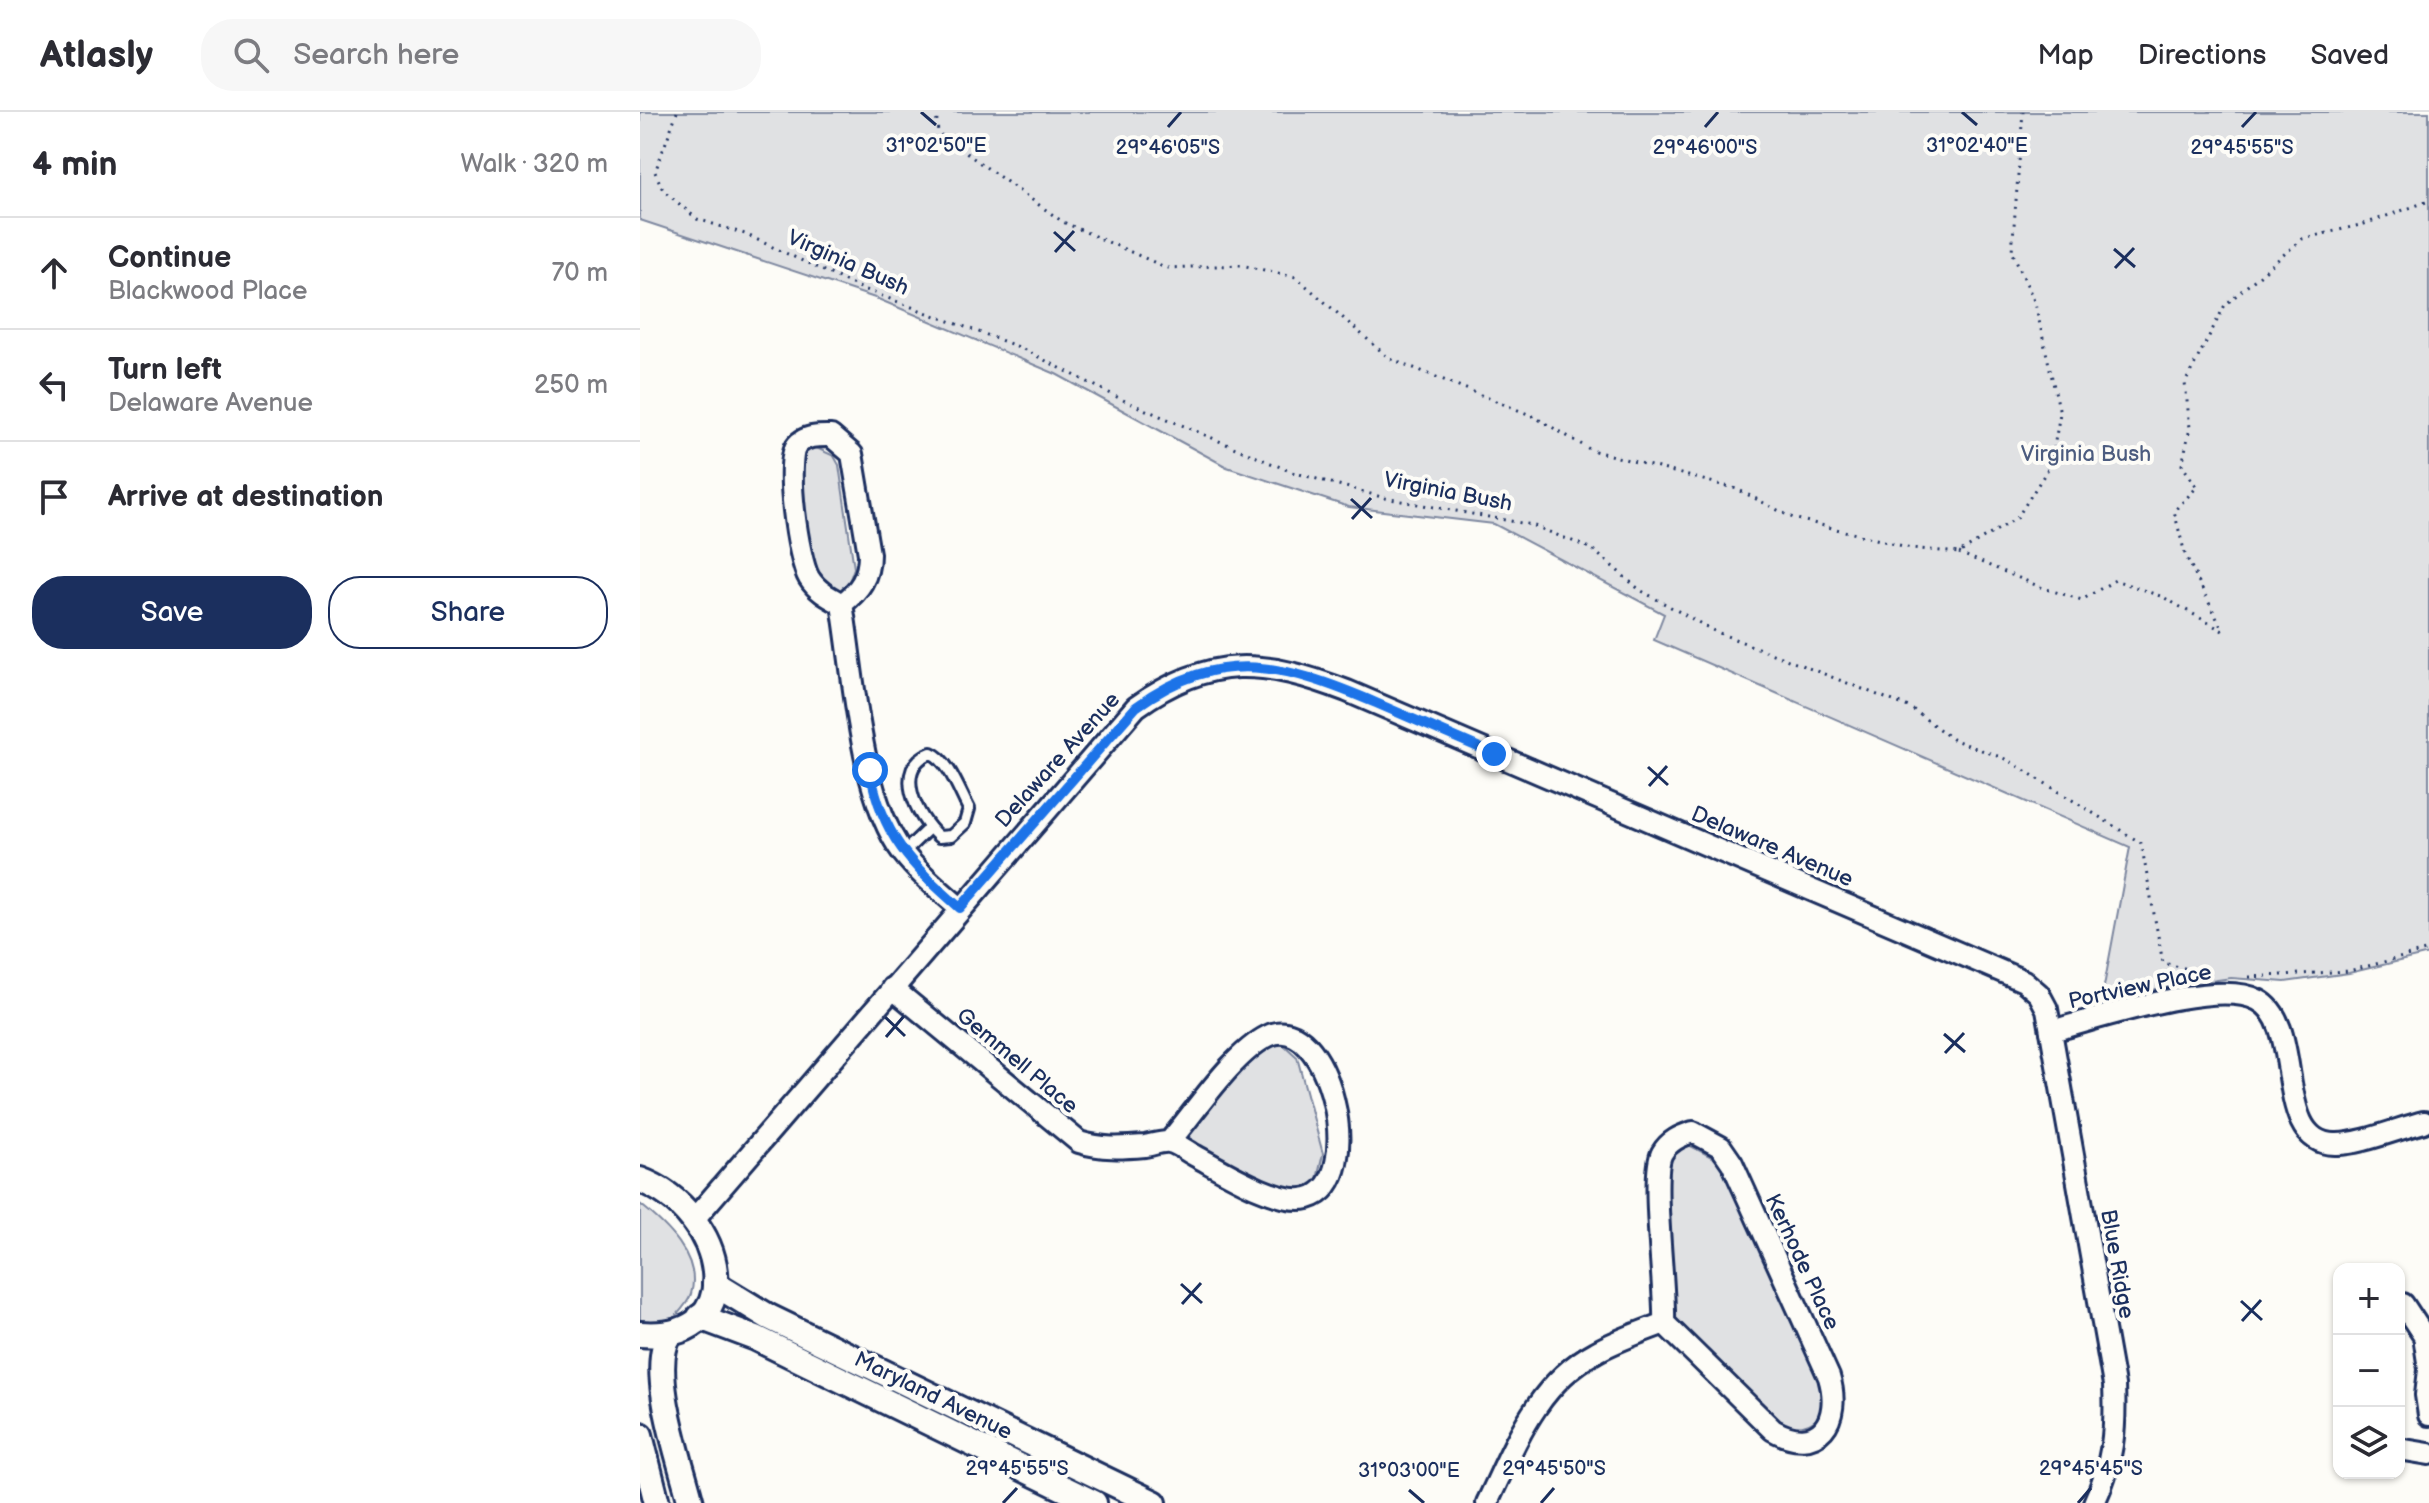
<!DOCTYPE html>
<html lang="en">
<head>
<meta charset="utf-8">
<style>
	:root { --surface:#fff; --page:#f7f7f7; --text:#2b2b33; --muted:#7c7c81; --line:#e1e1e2; --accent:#1b2f5e }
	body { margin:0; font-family:"Balsamiq Sans",sans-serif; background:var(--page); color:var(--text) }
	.controls { position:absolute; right:24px; bottom:24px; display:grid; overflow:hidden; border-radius:16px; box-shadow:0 2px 6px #0004 }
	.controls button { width:72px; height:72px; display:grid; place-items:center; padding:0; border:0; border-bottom:2px solid var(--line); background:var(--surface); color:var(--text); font:40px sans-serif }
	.stop { position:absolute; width:24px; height:24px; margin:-18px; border:6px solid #1a73e8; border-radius:50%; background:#fff }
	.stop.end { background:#1a73e8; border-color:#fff; box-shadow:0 2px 8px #0008 }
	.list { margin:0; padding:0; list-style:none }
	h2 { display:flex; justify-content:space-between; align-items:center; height:104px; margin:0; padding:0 32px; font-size:34px }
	h2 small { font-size:26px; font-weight:400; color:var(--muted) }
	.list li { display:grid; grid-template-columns:52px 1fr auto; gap:24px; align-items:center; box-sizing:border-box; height:112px; padding:0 32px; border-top:2px solid var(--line) }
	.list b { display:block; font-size:30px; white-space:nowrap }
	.list p { margin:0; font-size:26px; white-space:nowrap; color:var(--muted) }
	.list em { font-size:26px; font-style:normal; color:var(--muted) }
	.actions { display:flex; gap:16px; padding:24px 32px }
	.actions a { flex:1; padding:18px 0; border:2px solid var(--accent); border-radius:32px; text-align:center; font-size:28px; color:var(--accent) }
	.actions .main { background:var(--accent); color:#fff }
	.icon { flex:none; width:44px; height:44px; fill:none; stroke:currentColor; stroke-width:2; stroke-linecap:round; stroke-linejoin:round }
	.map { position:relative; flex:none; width:1789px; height:1391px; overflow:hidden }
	header { display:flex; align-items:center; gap:48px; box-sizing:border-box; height:112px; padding:0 40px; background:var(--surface); border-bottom:2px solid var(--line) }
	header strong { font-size:38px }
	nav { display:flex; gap:44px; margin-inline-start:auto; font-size:28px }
	.search { width:560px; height:72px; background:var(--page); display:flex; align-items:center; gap:20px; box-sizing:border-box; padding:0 28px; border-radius:32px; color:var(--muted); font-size:30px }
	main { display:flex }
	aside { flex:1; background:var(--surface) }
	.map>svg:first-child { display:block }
	.green { fill:#e0e1e3; stroke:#7e88a0; stroke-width:2 }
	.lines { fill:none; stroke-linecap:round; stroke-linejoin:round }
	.service-casing { stroke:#1b2f5e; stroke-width:16 }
	.minor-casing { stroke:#1b2f5e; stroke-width:26 }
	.tertiary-casing { stroke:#1b2f5e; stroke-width:30 }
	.path { stroke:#1b2f5e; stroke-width:3; stroke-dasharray:2 6; stroke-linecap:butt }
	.service { stroke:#fdfcf7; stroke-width:10 }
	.minor { stroke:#fdfcf7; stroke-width:20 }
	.tertiary { stroke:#fdfcf7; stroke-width:24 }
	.route { stroke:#1a73e8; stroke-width:10 }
	.ticks { fill:none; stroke:#1b2f5e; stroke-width:3 }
	.labels { text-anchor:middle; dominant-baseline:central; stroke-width:8; stroke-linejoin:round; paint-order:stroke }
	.street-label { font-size:22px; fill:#1b2f5e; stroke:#fdfcf7 }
	.park-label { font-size:22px; fill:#4c5c7f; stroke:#fdfcf7 }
	.ticks-label { font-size:20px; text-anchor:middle; fill:#1b2f5e; stroke:#fdfcf7; stroke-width:8; stroke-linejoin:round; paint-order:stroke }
</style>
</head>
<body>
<header>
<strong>Atlasly</strong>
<div class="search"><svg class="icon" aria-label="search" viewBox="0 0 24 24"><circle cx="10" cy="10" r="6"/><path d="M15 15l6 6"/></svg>Search here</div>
<nav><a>Map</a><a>Directions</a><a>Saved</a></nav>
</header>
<main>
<aside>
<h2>4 min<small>Walk · 320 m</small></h2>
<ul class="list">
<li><svg class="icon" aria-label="ahead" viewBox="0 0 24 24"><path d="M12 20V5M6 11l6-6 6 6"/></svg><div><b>Continue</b><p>Blackwood Place</p></div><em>70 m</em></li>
<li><svg class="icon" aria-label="left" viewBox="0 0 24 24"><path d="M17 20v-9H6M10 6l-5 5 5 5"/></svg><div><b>Turn left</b><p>Delaware Avenue</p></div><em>250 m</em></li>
<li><svg class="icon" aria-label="arrive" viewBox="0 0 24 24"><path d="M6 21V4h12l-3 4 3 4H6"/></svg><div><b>Arrive at destination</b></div></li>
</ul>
<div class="actions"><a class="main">Save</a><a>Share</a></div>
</aside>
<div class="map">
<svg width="1789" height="1391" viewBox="0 0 1789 1391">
	<rect width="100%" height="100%" fill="#fdfcf7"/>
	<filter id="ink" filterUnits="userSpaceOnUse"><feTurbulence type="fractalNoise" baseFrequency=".0125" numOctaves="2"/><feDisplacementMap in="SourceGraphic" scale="16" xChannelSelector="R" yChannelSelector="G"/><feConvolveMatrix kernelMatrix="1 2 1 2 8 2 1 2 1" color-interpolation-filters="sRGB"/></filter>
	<g filter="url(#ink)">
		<!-- green -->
		<g class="green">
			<polygon points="0,0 1789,0 1789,842 1709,861 1645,870 1591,866 1462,885 1490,735 1014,528 1024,502 854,412 709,395 587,355 416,262 238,187 0,108"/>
			<polygon points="170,333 194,344 199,353 214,456 206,478 190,487 163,468 152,342"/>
			<polygon points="630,930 644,933 657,945 683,1042 676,1071 656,1087 548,1042 539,1018 608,943"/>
			<path d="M1049,1033L1083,1051L1180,1273L1184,1299C1171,1317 1157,1316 1136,1313L1032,1208L1023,1064L1034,1043Z"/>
			<path d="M0,1092C25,1112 62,1145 51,1182C48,1193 35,1204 28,1213L0,1217Z"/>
		</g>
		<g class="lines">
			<defs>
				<g id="service">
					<path d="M291,641C309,648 320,681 329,697L325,711L311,724L299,725C276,705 252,655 291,641Z"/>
					<polyline points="263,741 289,716"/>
				</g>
				<g id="minor">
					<path d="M191,324L212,342L229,442C229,465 220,478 202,492C189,485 177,479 169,466C158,448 144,348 157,333C166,323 179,324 191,324Z"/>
					<path d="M202,492C214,564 220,684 263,741C279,762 301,779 320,796"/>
					<path d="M252,876L439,1030C462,1037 481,1036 505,1034C512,1033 522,1029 529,1030C537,1031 548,1040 556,1044C582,1058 639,1094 668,1086C730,1071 687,894 628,924C592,942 556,999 529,1030"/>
					<path d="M1411,919C1458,907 1576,866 1618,888C1666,912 1631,1031 1695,1032C1719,1033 1759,1016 1784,1010"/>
					<path d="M1053,1020L1081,1035L1092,1051L1189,1265C1202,1308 1179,1344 1133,1318L1024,1211C1026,1177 1010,1063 1022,1041C1029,1029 1040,1024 1053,1020Z"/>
					<path d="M55,1106L496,595C571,541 625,548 707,579L1384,869L1399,882L1407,897L1474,1273C1476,1318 1473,1350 1454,1391"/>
					<polyline points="1763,1192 1784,1224 1789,1257"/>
					<polyline points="1789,1258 1786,1283 1789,1303"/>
					<polyline points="1759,1337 1789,1342"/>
					<path d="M847,1391C875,1333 896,1272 956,1240C977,1228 1002,1220 1024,1211"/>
				</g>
				<g id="tertiary">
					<path d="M0,1068C85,1099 115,1231 0,1222"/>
					<polyline points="75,1172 129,1205 514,1391"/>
					<polyline points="60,1205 116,1226 454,1391"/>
					<path d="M30,1222C7,1257 41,1350 51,1391"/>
					<polyline points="0,1323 17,1391"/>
				</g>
			</defs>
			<!-- service casing -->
			<use href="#service" class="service-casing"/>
			<!-- minor casing -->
			<use href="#minor" class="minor-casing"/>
			<!-- tertiary casing -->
			<use href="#tertiary" class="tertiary-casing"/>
			<!-- path -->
			<g class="path">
				<polyline points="37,0 15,60 23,78 57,107 105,122 218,175 379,235 485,289 652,360 745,386 892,413 952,437 1000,478 1074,519 1271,596 1312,627 1368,648 1501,731 1523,851 1569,862"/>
				<polyline points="296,0 298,21 423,110 527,156 601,153 656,165 749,246 893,304 951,338 1097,377 1153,406 1271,436 1319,441 1377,406 1411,352 1420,301 1395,191 1372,139 1383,0"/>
				<polyline points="1319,441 1403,476 1442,488 1475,468 1523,485 1583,519 1545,442 1534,399 1557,375 1542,353 1550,316 1545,271 1585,193 1662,127 1724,112 1789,89"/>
				<polyline points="1609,865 1709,859 1789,838"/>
			</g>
			<!-- service -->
			<use href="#service" class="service"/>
			<!-- minor -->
			<use href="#minor" class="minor"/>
			<!-- tertiary -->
			<use href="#tertiary" class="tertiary"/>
		</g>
	</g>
	<g class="lines" filter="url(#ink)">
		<!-- route -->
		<path class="route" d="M230,658C242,724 271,753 320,796L496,595C581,533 647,553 736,591C775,608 814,625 854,642"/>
	</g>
	<!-- ticks -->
	<path class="ticks" d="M281,0L296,13M1322,0L1337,13M528,15L541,0M1065,15L1078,0M1602,15L1616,0M414,120L435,139M1474,137L1495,155M415,140L434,119M1475,156L1494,136M711,387L732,406M712,407L731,386M1008,655L1028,673M1009,674L1027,654M245,905L265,924M1304,922L1325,940M246,925L264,904M1305,941L1324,921M541,1172L562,1191M1601,1189L1622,1208M542,1192L561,1171M1602,1209L1621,1188M769,1378L784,1391M363,1391L377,1376M901,1391L914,1376M1438,1391L1451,1376"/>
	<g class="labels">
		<!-- street labels -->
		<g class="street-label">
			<text transform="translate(208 151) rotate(24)">Virginia Bush</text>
			<text transform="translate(808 380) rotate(11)">Virginia Bush</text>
			<text transform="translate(418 648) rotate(-48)">Delaware Avenue</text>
			<text transform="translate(1132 735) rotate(23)">Delaware Avenue</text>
			<text transform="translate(1500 875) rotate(-12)">Portview Place</text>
			<text transform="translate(377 949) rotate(40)">Gemmell Place</text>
			<text transform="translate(1162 1150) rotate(65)">Kerhode Place</text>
			<text transform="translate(1477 1152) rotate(80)">Blue Ridge</text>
			<text transform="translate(293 1284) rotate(26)">Maryland Avenue</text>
		</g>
		<!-- park labels -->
		<g class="park-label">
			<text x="1446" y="342">Virginia Bush</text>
		</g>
	</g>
	<g class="ticks-label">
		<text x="1337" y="40">31°02'40"E</text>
		<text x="296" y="40">31°02'50"E</text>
		<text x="528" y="42">29°46'05"S</text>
		<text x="1065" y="42">29°46'00"S</text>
		<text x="1602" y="42">29°45'55"S</text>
		<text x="377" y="1363">29°45'55"S</text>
		<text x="914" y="1363">29°45'50"S</text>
		<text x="1451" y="1363">29°45'45"S</text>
		<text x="769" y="1365">31°03'00"E</text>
	</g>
</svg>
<div class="controls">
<button>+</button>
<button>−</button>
<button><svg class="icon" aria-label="layers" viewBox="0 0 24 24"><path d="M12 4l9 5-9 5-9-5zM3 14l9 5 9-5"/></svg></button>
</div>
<div class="stop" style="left:230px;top:658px"></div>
<div class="stop end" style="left:854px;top:642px"></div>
</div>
</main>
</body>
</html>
